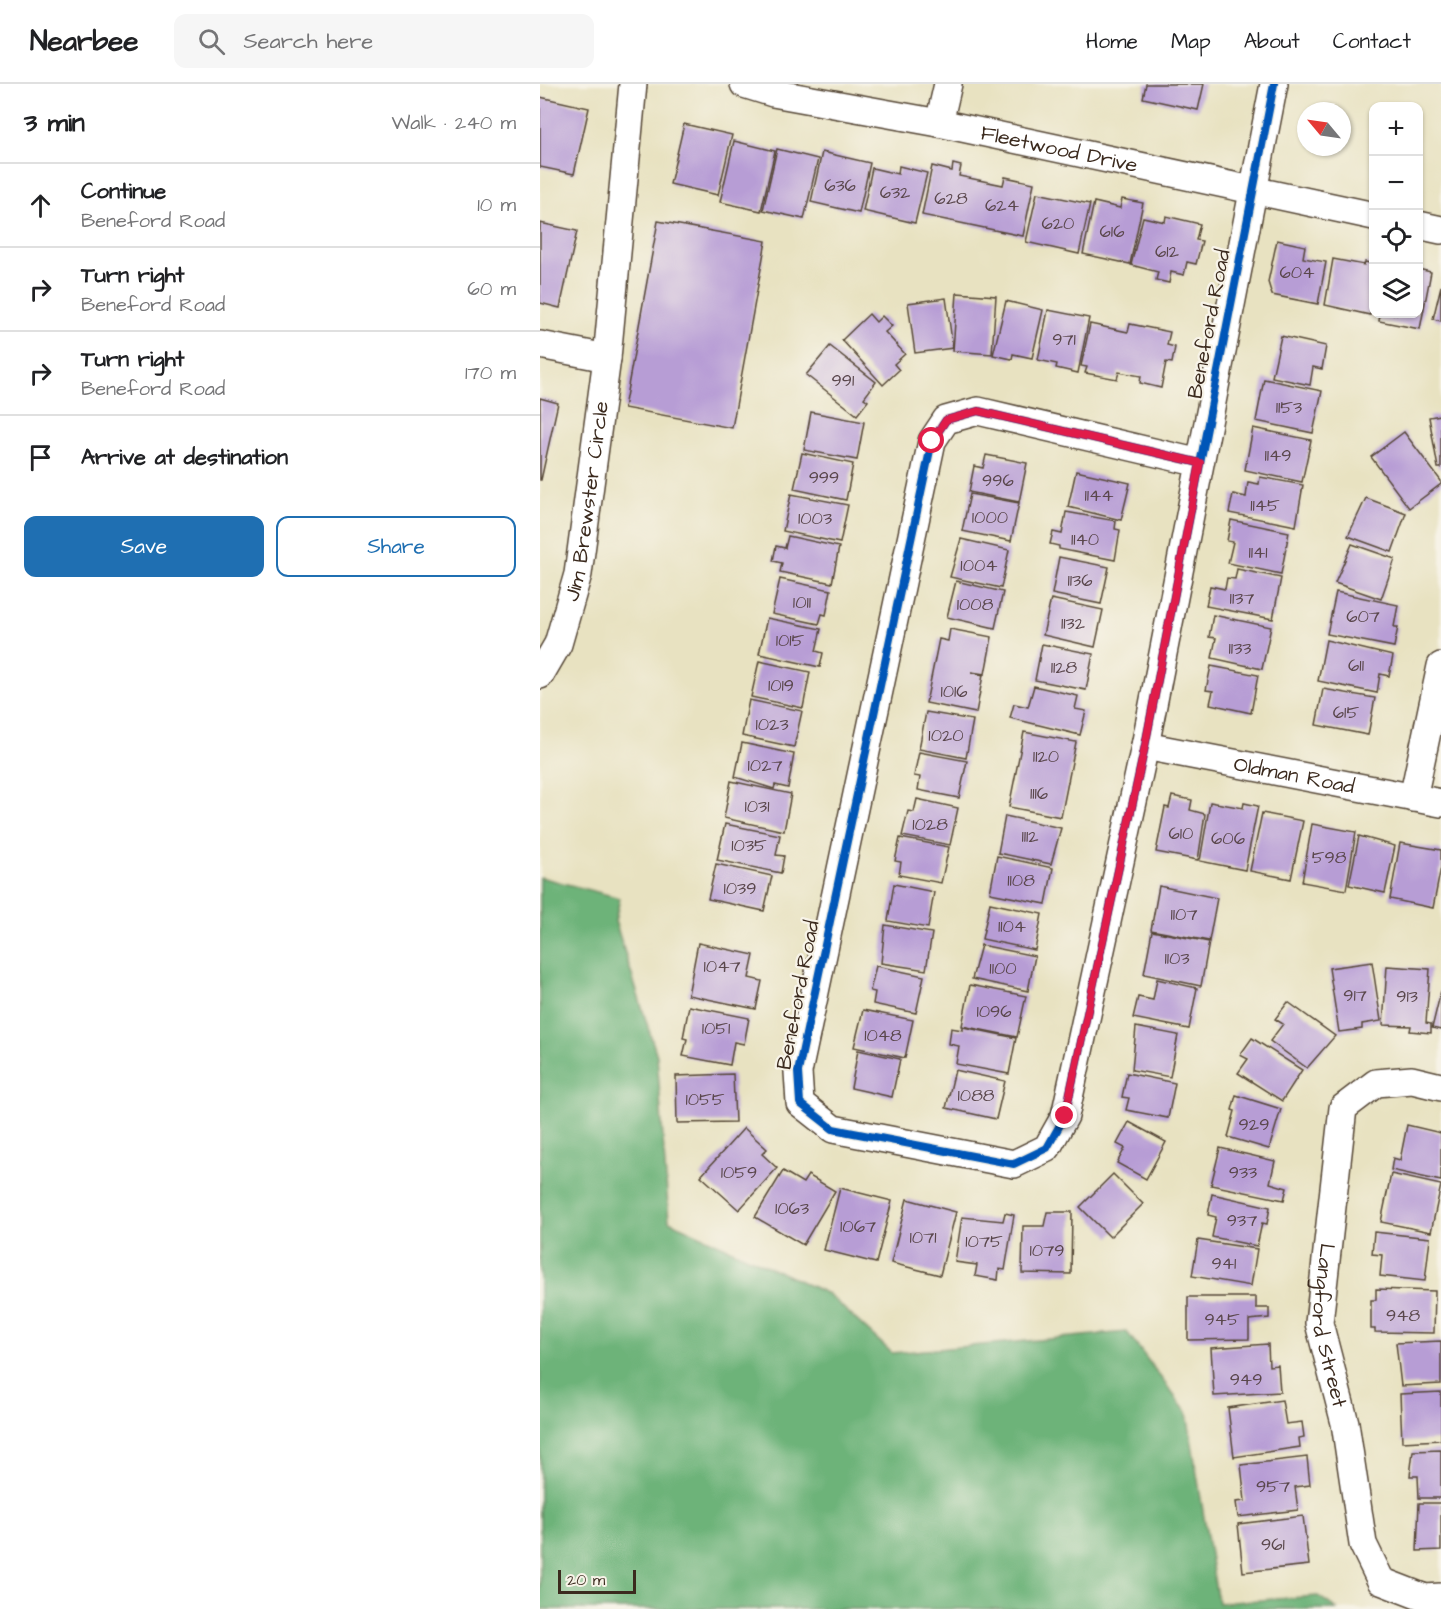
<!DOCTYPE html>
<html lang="en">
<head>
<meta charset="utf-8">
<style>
	:root { --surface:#fff; --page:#f6f6f6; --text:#202124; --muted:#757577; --line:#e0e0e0; --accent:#1f6fb2 }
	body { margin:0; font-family:"Architects Daughter",sans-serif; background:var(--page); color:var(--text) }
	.controls { position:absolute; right:18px; top:18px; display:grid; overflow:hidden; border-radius:12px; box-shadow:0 2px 4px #0004 }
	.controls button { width:54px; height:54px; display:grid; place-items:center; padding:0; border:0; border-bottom:2px solid var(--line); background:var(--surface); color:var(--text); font:30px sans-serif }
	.compass { position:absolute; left:757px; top:18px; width:54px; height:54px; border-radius:50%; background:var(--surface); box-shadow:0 2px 4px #0004; rotate:299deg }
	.scale { position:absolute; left:18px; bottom:15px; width:78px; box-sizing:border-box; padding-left:6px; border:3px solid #3b2a1e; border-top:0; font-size:16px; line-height:21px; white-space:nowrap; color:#3b2a1e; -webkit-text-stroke:4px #f7f3e8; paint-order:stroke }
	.stop { position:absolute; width:18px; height:18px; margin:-14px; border:4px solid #e11d48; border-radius:50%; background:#fff }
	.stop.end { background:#e11d48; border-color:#fff; box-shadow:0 2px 6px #0008 }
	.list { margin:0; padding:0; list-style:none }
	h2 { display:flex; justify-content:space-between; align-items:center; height:78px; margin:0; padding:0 24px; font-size:26px }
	h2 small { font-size:20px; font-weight:400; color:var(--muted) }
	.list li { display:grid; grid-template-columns:39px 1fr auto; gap:18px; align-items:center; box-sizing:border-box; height:84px; padding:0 24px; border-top:2px solid var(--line) }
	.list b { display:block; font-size:22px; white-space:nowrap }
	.list p { margin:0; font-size:20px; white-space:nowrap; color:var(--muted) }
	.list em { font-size:20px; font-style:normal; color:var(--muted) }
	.actions { display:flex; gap:12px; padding:18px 24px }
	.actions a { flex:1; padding:14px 0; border:2px solid var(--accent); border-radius:12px; text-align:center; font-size:21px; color:var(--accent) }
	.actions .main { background:var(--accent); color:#fff }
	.icon { flex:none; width:33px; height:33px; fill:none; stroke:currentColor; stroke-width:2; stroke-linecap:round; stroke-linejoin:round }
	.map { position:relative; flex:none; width:901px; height:1525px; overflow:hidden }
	header { display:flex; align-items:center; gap:36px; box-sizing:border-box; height:84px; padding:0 30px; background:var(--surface); border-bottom:2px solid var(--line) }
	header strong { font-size:28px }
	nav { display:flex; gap:33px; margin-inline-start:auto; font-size:21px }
	.search { width:420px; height:54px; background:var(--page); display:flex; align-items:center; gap:15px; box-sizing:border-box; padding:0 21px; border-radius:12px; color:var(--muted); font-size:22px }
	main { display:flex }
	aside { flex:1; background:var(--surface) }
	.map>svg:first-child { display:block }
	.forest { fill:#6db379; stroke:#546e4c; stroke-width:1.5 }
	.building { fill:#b79dd5 }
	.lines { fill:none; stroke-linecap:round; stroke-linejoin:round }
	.minor-casing { stroke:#554636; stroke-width:30 }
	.minor { stroke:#fff; stroke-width:27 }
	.cycleway-casing { stroke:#f7f3e8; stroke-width:11 }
	.cycleway { stroke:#0057b8; stroke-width:8 }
	.route { stroke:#e11d48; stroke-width:8 }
	.labels { text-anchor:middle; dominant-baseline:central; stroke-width:4.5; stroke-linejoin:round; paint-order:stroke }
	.number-label { font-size:18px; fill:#5a474c }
	.street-label { font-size:21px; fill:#3b2a1e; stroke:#f7f3e8 }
</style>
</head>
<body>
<header>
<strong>Nearbee</strong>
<div class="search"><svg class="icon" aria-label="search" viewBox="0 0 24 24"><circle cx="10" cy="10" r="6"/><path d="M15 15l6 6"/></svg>Search here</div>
<nav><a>Home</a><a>Map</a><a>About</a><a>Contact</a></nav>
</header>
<main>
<aside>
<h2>3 min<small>Walk · 240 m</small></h2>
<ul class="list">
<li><svg class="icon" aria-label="ahead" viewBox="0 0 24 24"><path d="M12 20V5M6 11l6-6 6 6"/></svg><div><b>Continue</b><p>Beneford Road</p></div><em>10 m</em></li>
<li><svg class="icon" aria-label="right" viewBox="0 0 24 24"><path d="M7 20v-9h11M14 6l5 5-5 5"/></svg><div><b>Turn right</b><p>Beneford Road</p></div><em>60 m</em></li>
<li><svg class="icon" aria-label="right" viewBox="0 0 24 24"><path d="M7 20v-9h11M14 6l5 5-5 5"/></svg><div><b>Turn right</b><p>Beneford Road</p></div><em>170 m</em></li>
<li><svg class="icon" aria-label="arrive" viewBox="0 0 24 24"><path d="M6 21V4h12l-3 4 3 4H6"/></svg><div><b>Arrive at destination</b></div></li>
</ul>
<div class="actions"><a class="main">Save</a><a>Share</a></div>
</aside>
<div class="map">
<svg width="901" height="1525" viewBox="0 0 901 1525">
	<rect width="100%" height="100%" fill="#f7f3e8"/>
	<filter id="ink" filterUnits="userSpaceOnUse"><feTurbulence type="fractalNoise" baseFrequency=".0167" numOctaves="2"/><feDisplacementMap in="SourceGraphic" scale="12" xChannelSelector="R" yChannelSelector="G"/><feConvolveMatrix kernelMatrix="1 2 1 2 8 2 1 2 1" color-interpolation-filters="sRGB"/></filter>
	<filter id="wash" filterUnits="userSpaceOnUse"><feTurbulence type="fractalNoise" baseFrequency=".008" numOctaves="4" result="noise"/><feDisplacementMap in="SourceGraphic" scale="24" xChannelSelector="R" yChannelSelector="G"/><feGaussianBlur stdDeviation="1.35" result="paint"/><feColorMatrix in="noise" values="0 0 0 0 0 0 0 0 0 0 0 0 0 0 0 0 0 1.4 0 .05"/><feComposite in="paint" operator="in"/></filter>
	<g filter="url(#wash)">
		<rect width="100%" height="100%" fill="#e8e2c1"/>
		<!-- forest -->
		<polygon class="forest" points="0,793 80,814 75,837 117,972 129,1137 288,1210 352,1269 587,1248 647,1329 678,1519 778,1512 797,1525 0,1525"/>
		<g id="blocks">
			<!-- building -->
			<g class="building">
				<polygon points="606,0 664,0 658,26 603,14"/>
				<polygon points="0,13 49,24 34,90 0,83"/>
				<polygon points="144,40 192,51 178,111 130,100"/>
				<polygon points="194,57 235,67 221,127 180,118"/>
				<polygon points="237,65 278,75 264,135 223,126"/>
				<polygon points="282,68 330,79 319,129 271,118"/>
				<polygon points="413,80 421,82 419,92 463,101 465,93 494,99 483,152 382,131 392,82 412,87"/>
				<polygon points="359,82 387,89 375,139 323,127 332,84 358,90"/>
				<polygon points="497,109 550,120 539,170 486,158"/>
				<polygon points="582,115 603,119 590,180 543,170 554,118 580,124"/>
				<polygon points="626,132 660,140 656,156 662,157 656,180 647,178 644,191 631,188 629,199 616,196 618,188 591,181 603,133 625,138"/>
				<polygon points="118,137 226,157 192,344 84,324"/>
				<polygon points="0,139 37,147 20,224 0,219"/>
				<polygon points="737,156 765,162 763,174 786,178 778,220 732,211 728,198"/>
				<polygon points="793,175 824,181 825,178 834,180 834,216 830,231 785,221"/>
				<polygon points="878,185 891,188 880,245 839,237 840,230 878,230"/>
				<polygon points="901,202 901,237 893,235"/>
				<polygon points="417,209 456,212 452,270 413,267"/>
				<polygon points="406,214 413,264 375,269 368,219"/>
				<polygon points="466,217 503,226 492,274 473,270 472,275 453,271"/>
				<polygon points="508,226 549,234 538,289 516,284 517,280 498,276"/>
				<polygon points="329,230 336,238 342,232 352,242 345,248 365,270 354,280 359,286 343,301 302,256"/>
				<polygon points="550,240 588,248 590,240 630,248 627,261 635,263 632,279 626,278 621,304 600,299 601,292 579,288 577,295 545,289 547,283 541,282"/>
				<polygon points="741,252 786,262 782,285 773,283 770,301 732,293"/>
				<polygon points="290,262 336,298 324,314 328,317 317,331 266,291"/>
				<polygon points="724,295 782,307 773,349 716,337"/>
				<polygon points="0,314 18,319 1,396 0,396"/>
				<polygon points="271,328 324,338 317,376 264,366"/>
				<polygon points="901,331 901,384 898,384 889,333"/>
				<polygon points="713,344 771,356 762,398 705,386"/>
				<polygon points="864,348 901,397 901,400 869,424 831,373"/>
				<polygon points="262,369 313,380 306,416 254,405"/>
				<polygon points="446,371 487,379 479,418 429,408 434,382 443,384"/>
				<polygon points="536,387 590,399 581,436 528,423"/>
				<polygon points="720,393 763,401 756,442 689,429 693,410 706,413 708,398 719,400"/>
				<polygon points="251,410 308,421 300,459 243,447"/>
				<polygon points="430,410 479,419 471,457 422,447"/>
				<polygon points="826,414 866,429 852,468 808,452"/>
				<polygon points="526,428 576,437 575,445 580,446 575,476 519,465 519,462 510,460 513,448 522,450"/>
				<polygon points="691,436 749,448 741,490 688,479 693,458 687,457"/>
				<polygon points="248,452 299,463 292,499 240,488 242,479 233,477 236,462 245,464"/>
				<polygon points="421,455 469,466 461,504 410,493"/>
				<polygon points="812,460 855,475 841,515 795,499"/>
				<polygon points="519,473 569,483 561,520 512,510"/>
				<polygon points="697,485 741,494 733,535 666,522 670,502 685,505 687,494 695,495"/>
				<polygon points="240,495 291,506 286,531 282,530 279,540 232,530"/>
				<polygon points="416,497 463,508 455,544 407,533"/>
				<polygon points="796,508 858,521 854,543 858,543 854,563 787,550"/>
				<polygon points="511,515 563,526 555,563 503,551"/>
				<polygon points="673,531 731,543 722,585 672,574 676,554 669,553"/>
				<polygon points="227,534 281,545 276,567 283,569 280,583 219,570"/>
				<polygon points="410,545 452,553 445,590 431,588 443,591 436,629 386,619 399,555 408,557"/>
				<polygon points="786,556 853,572 849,592 840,590 837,609 778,597"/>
				<polygon points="502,560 553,570 546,606 495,596"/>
				<polygon points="219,577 270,588 263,624 211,613"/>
				<polygon points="671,582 718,591 711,629 670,620 673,607 666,606"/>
				<polygon points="494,602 538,612 535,625 546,627 540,651 470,634 474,620 488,623"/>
				<polygon points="783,605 835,614 828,651 776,641"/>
				<polygon points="209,616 262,627 254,663 202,652"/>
				<polygon points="386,628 433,636 426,674 379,665"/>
				<polygon points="484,648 536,658 521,733 469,723"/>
				<polygon points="202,659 254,670 248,704 235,701 234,705 195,693"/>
				<polygon points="379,668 427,677 419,714 378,706 380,693 374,692"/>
				<polygon points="191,697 251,710 244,747 184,734"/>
				<polygon points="632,712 652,716 650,726 665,730 658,776 616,768 625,723 629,724"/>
				<polygon points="377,715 418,724 410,761 362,752 368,727 374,728"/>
				<polygon points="670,718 703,724 704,719 718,722 705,786 660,777"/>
				<polygon points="722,729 763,737 751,795 710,787"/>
				<polygon points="465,732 521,744 511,780 458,769"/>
				<polygon points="185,740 240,751 236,771 244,772 241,789 177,776"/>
				<polygon points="772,740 816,748 806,806 762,798"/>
				<polygon points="819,752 855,762 845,809 809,801"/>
				<polygon points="360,754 409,763 401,799 359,791 361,778 355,777"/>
				<polygon points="860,759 901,766 901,783 893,824 850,815"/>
				<polygon points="457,772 513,784 506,820 450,809"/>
				<polygon points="176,780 232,792 224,827 168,815"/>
				<polygon points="354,800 394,808 388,844 348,837"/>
				<polygon points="619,802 677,814 669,857 611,846"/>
				<polygon points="450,819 502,830 495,866 442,855"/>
				<polygon points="345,841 392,849 386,886 341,879"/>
				<polygon points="612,847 669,858 661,902 604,890"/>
				<polygon points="158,859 214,871 209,894 222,897 216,925 148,911"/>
				<polygon points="441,861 495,872 488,907 432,895"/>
				<polygon points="832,878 841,937 822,940 822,945 799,948 789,884"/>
				<polygon points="336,882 384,892 376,929 333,920 335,908 330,907"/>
				<polygon points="847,882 890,885 886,939 891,940 891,949 870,947 871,942 843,941"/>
				<polygon points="617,895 657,904 649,945 593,934 598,913 613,916"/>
				<polygon points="430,901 486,912 477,953 422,942"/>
				<polygon points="901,907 901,946 892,944"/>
				<polygon points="748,918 795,952 767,984 730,957 743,940 735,935"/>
				<polygon points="149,922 209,934 204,960 194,958 190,981 143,972 147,955 143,954"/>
				<polygon points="323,926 373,936 365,974 314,963"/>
				<polygon points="423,943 476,954 469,990 416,980 419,962 409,960 411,944 423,946"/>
				<polygon points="596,943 638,951 630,993 592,986"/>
				<polygon points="712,954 762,986 742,1017 698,989 708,975 700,971"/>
				<polygon points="318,966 360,975 352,1013 311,1004"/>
				<polygon points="415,986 465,997 456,1035 406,1024"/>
				<polygon points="587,989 635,999 628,1034 586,1026 589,1014 582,1013"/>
				<polygon points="193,990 195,1038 137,1039 136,992"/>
				<polygon points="696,1011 741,1025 729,1065 688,1053 695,1027 692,1026"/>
				<polygon points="589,1038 626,1058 606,1095 577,1079 585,1064 577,1060"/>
				<polygon points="867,1041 901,1049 901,1097 851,1086 853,1074 860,1076"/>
				<polygon points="204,1044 227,1065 222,1070 237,1084 199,1126 161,1092"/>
				<polygon points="680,1064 735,1077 730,1099 747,1104 744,1116 671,1101"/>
				<polygon points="243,1087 263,1099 268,1091 295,1107 263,1161 215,1133"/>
				<polygon points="573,1090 603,1120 570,1153 540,1123"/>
				<polygon points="851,1090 901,1101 891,1148 841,1138"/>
				<polygon points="300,1104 352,1117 336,1179 284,1166"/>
				<polygon points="672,1110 730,1123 727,1140 722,1139 717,1162 672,1153 676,1133 668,1131"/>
				<polygon points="367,1115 416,1128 400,1191 351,1179"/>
				<polygon points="507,1128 532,1128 531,1190 482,1189 483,1142 504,1142"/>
				<polygon points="465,1129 474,1131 465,1186 459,1185 458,1196 435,1192 437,1181 415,1178 422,1133 463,1137"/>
				<polygon points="834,1148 890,1154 885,1197 840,1192 842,1171 832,1170"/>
				<polygon points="658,1156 717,1165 711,1202 652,1192"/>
				<polygon points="836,1205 895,1207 894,1249 835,1248 835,1245 831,1245 831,1216 836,1216"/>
				<polygon points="648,1213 716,1213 716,1224 729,1224 729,1234 709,1236 709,1255 648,1256"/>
				<polygon points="901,1257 901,1300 861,1302 856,1259"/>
				<polygon points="728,1260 729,1282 738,1281 740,1308 674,1312 671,1264"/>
				<polygon points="901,1308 901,1356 862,1358 860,1310"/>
				<polygon points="742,1316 746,1340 762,1338 764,1353 759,1354 760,1363 694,1373 688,1324"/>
				<polygon points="901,1366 901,1414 879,1414 878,1392 870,1392 873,1367"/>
				<polygon points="767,1373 770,1401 755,1403 758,1426 698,1433 696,1418 705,1417 701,1381"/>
				<polygon points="879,1419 901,1419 901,1466 877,1467"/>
				<polygon points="763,1432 769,1481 703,1488 698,1440"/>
			</g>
		</g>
	</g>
	<g filter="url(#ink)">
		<use href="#blocks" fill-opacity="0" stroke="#554636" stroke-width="1.5"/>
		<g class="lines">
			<defs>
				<g id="minor">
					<path id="s1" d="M204,0L233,9L399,39L834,132"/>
					<polyline points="399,39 408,0"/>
					<polyline points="878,141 901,146"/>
					<polyline points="0,261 67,274"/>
					<polyline points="660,379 438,327 406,336 392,357 258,988 260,1019 293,1045 474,1080 507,1064 525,1032 605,662 734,0"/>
					<path id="s2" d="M0,591L18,560L38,490L67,274L93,0"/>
					<path id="s3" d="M605,662L901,719"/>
					<polyline points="873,714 901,582"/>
					<path id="s4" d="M901,1003L872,996L836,999L803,1024L779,1239L805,1339L823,1460L841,1497L885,1514L901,1513"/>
				</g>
			</defs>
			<!-- minor casing -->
			<use href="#minor" class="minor-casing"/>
			<!-- minor -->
			<use href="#minor" class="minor"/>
			<defs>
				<polyline id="cycleway" points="660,379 438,327 406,336 392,357 258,988 260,1019 293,1045 474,1080 507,1064 525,1032 605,662 734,0"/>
			</defs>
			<!-- cycleway casing -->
			<use href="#cycleway" class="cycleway-casing"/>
			<!-- cycleway -->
			<use href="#cycleway" class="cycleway"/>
		</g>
	</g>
	<g class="lines" filter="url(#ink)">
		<!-- route -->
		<polyline class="route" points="392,357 406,336 438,327 660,379 605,662 525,1032"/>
	</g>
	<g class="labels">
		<!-- number labels -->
		<g class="number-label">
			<text x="300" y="101">636</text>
			<text x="355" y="108">632</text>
			<text x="411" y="114">628</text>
			<text x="462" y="121">624</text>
			<text x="518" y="139">620</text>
			<text x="572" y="147">616</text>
			<text x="627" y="167">612</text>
			<text x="757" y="188">604</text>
			<text x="524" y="255">971</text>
			<text x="303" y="296">991</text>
			<text x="749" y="323">1153</text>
			<text x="738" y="371">1149</text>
			<text x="284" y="393">999</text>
			<text x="458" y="396">996</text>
			<text x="559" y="411">1144</text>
			<text x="725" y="421">1145</text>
			<text x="450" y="433">1000</text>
			<text x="275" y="434">1003</text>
			<text x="545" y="455">1140</text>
			<text x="718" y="468">1141</text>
			<text x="439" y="481">1004</text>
			<text x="540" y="496">1136</text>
			<text x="702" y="514">1137</text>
			<text x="262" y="518">1011</text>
			<text x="435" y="520">1008</text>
			<text x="823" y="532">607</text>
			<text x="533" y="539">1132</text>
			<text x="250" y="556">1015</text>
			<text x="700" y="564">1133</text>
			<text x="816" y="581">611</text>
			<text x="524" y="583">1128</text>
			<text x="241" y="601">1019</text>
			<text x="414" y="607">1016</text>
			<text x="806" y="628">615</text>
			<text x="232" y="640">1023</text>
			<text x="406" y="651">1020</text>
			<text x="506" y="672">1120</text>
			<text x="225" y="681">1027</text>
			<text x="499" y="709">1116</text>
			<text x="217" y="722">1031</text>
			<text x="390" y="740">1028</text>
			<text x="641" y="749">610</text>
			<text x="490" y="752">1112</text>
			<text x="688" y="754">606</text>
			<text x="209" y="761">1035</text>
			<text x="789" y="773">598</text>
			<text x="481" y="796">1108</text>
			<text x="200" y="804">1039</text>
			<text x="644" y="830">1107</text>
			<text x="472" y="842">1104</text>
			<text x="637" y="874">1103</text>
			<text x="182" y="882">1047</text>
			<text x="463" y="884">1100</text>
			<text x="815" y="911">917</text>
			<text x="867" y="912">913</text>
			<text x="454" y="927">1096</text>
			<text x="176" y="944">1051</text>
			<text x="343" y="951">1048</text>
			<text x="436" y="1011">1088</text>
			<text x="165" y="1015">1055</text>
			<text x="714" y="1040">929</text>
			<text x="199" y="1088">1059</text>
			<text x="703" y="1088">933</text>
			<text x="252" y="1124">1063</text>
			<text x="702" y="1136">937</text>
			<text x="318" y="1142">1067</text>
			<text x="383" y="1153">1071</text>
			<text x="444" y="1157">1075</text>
			<text x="507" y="1166">1079</text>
			<text x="684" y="1179">941</text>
			<text x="863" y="1231">948</text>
			<text x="682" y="1235">945</text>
			<text x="706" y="1295">949</text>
			<text x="733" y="1402">957</text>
			<text x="733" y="1460">961</text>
		</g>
		<!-- street labels -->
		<g class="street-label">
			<text stroke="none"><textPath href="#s1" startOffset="322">Fleetwood Drive</textPath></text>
			<text transform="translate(669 240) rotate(-79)">Beneford Road</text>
			<text stroke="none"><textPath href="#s2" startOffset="182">Jim Brewster Circle</textPath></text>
			<text stroke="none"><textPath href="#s3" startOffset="152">Oldman Road</textPath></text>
			<text transform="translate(258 911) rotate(-79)">Beneford Road</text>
			<text stroke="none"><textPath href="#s4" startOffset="327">Langford Street</textPath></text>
		</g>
	</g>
</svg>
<div class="controls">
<button>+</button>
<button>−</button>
<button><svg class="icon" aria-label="locate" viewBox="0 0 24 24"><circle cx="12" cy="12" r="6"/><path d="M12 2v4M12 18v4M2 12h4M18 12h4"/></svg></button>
<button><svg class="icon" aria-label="layers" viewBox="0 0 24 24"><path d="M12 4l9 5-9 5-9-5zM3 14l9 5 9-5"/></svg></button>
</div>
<svg class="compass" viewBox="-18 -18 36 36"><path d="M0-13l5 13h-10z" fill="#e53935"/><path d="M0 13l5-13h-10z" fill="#757577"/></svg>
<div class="scale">20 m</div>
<div class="stop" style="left:392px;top:357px"></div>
<div class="stop end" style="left:525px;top:1032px"></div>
</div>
</main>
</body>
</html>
